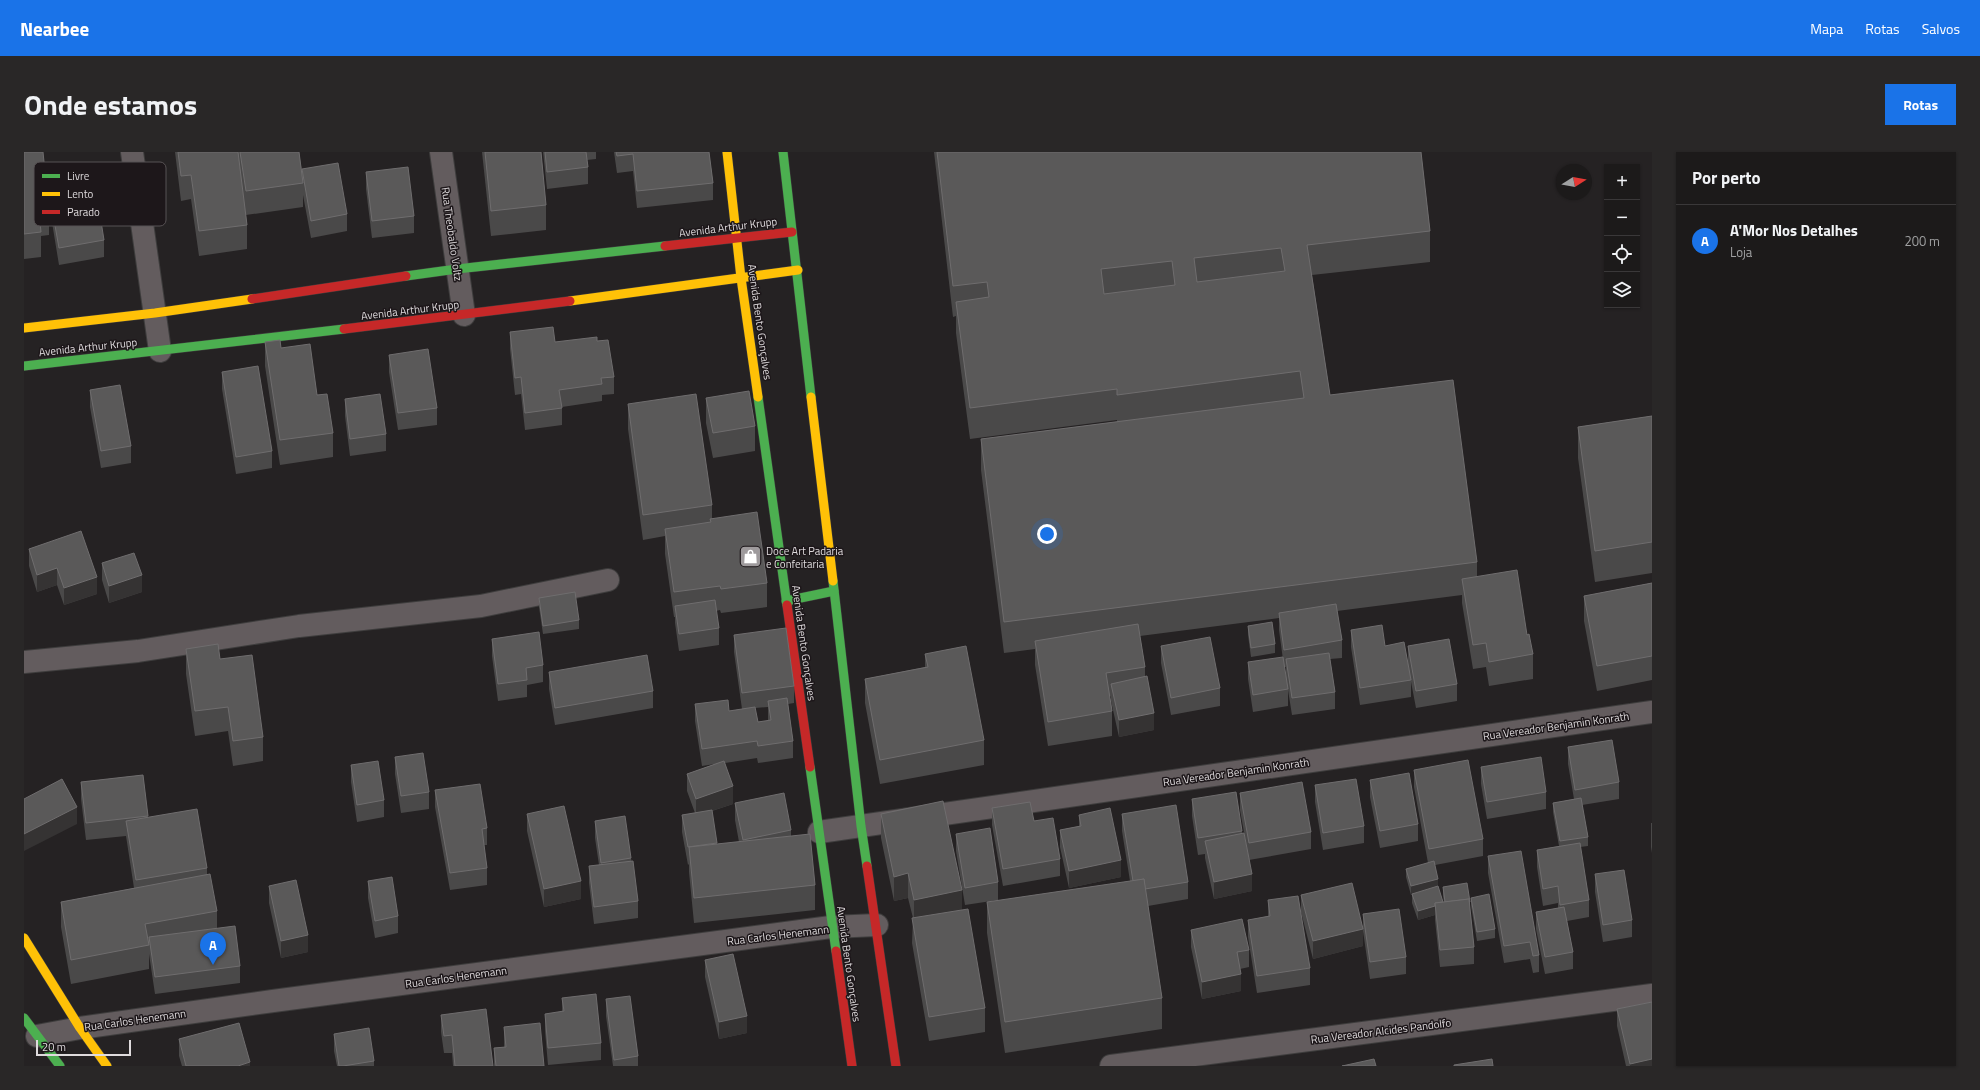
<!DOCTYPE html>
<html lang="pt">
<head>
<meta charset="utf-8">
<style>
	:root { --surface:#1c1a1a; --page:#292727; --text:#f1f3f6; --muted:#a0a1a2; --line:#3a3839; --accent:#1a73e8 }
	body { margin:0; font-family:"Titillium Web",sans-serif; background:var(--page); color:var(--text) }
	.controls { position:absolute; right:12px; top:12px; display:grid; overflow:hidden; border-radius:0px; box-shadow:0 1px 3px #0004 }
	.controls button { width:36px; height:36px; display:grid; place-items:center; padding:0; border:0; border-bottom:1px solid var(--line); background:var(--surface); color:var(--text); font:20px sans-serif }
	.compass { position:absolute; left:1532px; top:12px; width:36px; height:36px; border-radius:50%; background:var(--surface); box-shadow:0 1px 3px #0004; rotate:79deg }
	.scale { position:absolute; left:12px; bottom:10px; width:95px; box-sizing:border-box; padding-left:4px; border:2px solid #dfdbdd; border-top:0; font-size:11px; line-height:14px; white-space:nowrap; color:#dfdbdd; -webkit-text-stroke:3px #1d171a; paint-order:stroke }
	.you { position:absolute; left:1023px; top:382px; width:14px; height:14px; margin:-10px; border:3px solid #fff; border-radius:50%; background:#1a73e8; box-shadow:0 0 0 6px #1a73e833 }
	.badge { display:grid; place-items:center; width:26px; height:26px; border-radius:50%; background:var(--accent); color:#fff; font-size:13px; font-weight:700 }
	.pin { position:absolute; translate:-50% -33px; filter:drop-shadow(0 1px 2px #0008) }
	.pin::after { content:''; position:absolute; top:21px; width:14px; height:12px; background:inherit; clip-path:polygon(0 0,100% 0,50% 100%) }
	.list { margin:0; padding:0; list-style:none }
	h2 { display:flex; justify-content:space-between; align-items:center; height:52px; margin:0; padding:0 16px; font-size:17px }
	h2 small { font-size:13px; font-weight:400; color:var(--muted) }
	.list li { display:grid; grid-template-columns:26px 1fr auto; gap:12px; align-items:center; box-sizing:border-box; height:72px; padding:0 16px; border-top:1px solid var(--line) }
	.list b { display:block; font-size:15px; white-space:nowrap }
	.list p { margin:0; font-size:13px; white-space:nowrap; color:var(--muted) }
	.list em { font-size:13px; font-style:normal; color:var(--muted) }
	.icon { flex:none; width:22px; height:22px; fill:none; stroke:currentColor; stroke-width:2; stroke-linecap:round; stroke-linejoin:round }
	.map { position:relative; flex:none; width:1628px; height:914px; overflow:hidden; border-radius:0px }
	header { display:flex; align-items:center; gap:24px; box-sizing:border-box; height:56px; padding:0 20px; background:var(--accent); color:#fff }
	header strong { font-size:19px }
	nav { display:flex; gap:22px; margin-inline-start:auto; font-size:14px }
	.intro { display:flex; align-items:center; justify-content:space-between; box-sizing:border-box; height:96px; padding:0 24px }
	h1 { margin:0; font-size:28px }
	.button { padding:10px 18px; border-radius:0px; background:var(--accent); color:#fff; font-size:14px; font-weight:700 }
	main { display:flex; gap:24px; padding:0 24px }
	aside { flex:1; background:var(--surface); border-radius:0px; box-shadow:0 1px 3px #0004 }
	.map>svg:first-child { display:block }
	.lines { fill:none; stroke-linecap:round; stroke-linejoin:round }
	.street-casing { stroke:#3e3d3d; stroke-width:24 }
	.fast-casing { stroke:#3e3d3d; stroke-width:10 }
	.slow-casing { stroke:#3e3d3d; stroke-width:10 }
	.jam-casing { stroke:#3e3d3d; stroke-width:10 }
	.street { stroke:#635c5e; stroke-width:22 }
	.fast { stroke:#4caf50; stroke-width:9 }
	.slow { stroke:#ffc107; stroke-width:9 }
	.jam { stroke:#c62828; stroke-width:9 }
	.wall { fill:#4a4949; fill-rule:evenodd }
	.shaded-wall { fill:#353333 }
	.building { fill:#5a5959; stroke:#6f6d6e; fill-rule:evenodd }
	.labels { text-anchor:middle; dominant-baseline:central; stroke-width:3; stroke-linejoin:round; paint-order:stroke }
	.street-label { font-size:11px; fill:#dfdbdd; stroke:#1d171a }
	.poi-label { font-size:11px; fill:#dfdbdd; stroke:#1d171a; text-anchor:start }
	.key { fill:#1d171a; stroke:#575254; stroke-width:1 }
	.key-label { font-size:11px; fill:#dfdbdd }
</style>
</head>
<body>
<header>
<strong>Nearbee</strong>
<nav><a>Mapa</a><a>Rotas</a><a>Salvos</a></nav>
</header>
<div class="intro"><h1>Onde estamos</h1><a class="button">Rotas</a></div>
<main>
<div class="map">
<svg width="1628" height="914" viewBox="0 0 1628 914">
	<rect width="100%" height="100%" fill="#252223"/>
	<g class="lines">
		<defs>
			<g id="street">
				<polyline points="108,0 136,199"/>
				<polyline points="417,0 440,163"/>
				<polyline points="0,510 114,499 275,474 457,454 584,428"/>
				<polyline points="795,680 1628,560"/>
				<polyline points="13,884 56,876 249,849 807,775 853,773"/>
				<polyline points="1087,914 1628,843"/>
			</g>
			<g id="fast">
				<polyline points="759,0 787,245"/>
				<polyline points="382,124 433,117 641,94"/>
				<polyline points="0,214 320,177"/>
				<polyline points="734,245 763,453"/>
				<polyline points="809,429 837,674 843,714"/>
				<polyline points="762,449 810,439"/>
				<polyline points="786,615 812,799"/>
				<polyline points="0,866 36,914"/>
			</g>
			<g id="slow">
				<polyline points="703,0 717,126 734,245"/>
				<polyline points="546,149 774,118"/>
				<polyline points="0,176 131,161 228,147"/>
				<polyline points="787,245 809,429"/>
				<polyline points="0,786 56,876 83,914"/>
			</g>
			<g id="jam">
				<polyline points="641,94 768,80"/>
				<polyline points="228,147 382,124"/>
				<polyline points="320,177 546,149"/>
				<polyline points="763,453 786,615"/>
				<polyline points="843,714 872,914"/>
				<polyline points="812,799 828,914"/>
			</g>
		</defs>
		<!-- street casing -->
		<use href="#street" class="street-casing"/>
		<!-- fast casing -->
		<use href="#fast" class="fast-casing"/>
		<!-- slow casing -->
		<use href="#slow" class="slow-casing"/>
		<!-- jam casing -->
		<use href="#jam" class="jam-casing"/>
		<!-- street -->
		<use href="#street" class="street"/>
		<!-- fast -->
		<use href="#fast" class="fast"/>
		<!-- slow -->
		<use href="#slow" class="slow"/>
		<!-- jam -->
		<use href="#jam" class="jam"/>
	</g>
	<!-- wall -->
	<g class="wall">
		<polygon points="0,0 24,50 24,34 80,88 80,105 35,113 25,52 25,83 17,84 17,105 0,107"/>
		<polygon points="151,0 275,0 278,20 323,62 323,79 287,86 279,43 279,55 222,63 223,73 223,97 175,104 167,47 157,49"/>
		<polygon points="458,0 517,0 522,53 522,78 467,84"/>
		<polygon points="519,0 572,0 572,7 563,8 564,15 564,32 523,37"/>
		<polygon points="590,0 685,0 689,31 689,48 613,56 609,19 593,21"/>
		<polygon points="910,0 1397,0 1406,79 1406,110 1288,123 1306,243 1453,410 1453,424 1503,483 1509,502 1509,527 1465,534 1462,515 1449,517 1438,451 1438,443 1313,459 1318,488 1318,506 1306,507 1311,540 1311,557 1268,563 1264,538 1264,554 1229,560 1224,527 1224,510 1262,524 1262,515 1260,515 1255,478 1255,466 1116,484 1121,515 1121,524 1130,578 1095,585 1087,549 1087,544 1086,545 1088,559 1088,584 1024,594 1011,513 1011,497 980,501 957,318 957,287 1093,270 1093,268 946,287 932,181 932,164 929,165"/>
		<polygon points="342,20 390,64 390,81 348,86 342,37"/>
		<polygon points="486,180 531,190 573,189 590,225 590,242 578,243 578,249 538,255 538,273 501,278 497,242 491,243 486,197"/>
		<polygon points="241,190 257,196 293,243 309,281 309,305 256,313 241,214"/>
		<polygon points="365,203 413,256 413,273 374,278 365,220"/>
		<polygon points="198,220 248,299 248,316 212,322 198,237"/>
		<polygon points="66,238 107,294 107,311 77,316 66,255"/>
		<polygon points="682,246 731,274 731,299 689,306 682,271"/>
		<polygon points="321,247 362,282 362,299 326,304 321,264"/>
		<polygon points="604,252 688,353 688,367 743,431 743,455 697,461 696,458 692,459 695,476 695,493 655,499 651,471 651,465 650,465 641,402 641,384 619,388 604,277"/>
		<polygon points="1628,264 1628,421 1571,430 1554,306 1554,275"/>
		<polygon points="5,397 73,442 40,453 33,433 13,440 5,414"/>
		<polygon points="78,411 118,440 85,451 78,428"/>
		<polygon points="1628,431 1628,528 1573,539 1560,469 1560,444"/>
		<polygon points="515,446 555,468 555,477 519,482 515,455"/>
		<polygon points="1224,474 1251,492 1251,501 1227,505 1224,483"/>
		<polygon points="1327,478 1361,494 1384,511 1384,494 1433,532 1433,549 1392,556 1384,514 1387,528 1387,545 1336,553 1327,495"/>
		<path d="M710,483L770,534V551L764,552L769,589V606L734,611L733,606L701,611L709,652L688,659L693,692L715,690L711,668V651L767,678V684L791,733V758L670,771L665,720V712L664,713L658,680V663L671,661L663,639V622L691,612L678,614L671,569V552L705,559L718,557L710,500ZM744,555V569L734,570L731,556Z"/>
		<polygon points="468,487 519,513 519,530 503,533 503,545 474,549 468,504"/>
		<polygon points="1137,494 1196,536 1196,554 1147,563 1137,511"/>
		<polygon points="162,497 196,507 239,585 239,609 209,614 204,579 171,584 162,522"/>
		<polygon points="901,502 960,588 960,613 856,632 841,551 841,527 901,515"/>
		<polygon points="525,520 629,539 629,556 531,573 525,537"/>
		<polygon points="1544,595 1595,630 1595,647 1558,653 1564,685 1564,694 1556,695 1565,748 1565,765 1543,769 1549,800 1549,817 1521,822 1512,777 1512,760 1534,756 1534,751 1519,754 1513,715 1513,698 1535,694 1529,660 1529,651 1550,647 1544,612"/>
		<polygon points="371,605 405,640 405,657 377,661 371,622"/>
		<polygon points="327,613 360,648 360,665 333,670 327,630"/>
		<polygon points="1457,615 1522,640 1522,657 1463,667 1457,632"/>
		<polygon points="1390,618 1459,687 1459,704 1411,713 1414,735 1419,750 1420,750 1419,744 1419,735 1446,750 1446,759 1450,795 1450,812 1416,815 1411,768 1411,763 1394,768 1388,751 1388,743 1387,743 1382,725 1382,717 1404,711 1390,635"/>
		<polygon points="119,623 124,665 183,716 183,722 193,759 193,776 216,814 216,831 131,842 125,802 125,796 125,817 47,832 37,775 37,750 110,736 102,684 62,688 57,647 57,630"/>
		<polygon points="1346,628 1394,672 1394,689 1356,696 1346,645"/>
		<polygon points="1291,633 1340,674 1340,691 1299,698 1291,650"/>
		<polygon points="411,638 463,676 463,693 460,693 463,716 463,733 426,738 411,655"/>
		<polygon points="1216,641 1287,680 1287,697 1225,708 1216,658"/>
		<polygon points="1168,647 1218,679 1228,739 1190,747 1181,706 1181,702 1174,703 1168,664"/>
		<polygon points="968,656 1010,669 1036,707 1036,724 979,734 968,673"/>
		<polygon points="503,662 557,747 520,755 503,679"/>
		<polygon points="857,662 938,758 961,856 961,880 905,889 888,791 889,766 884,746 870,749 857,686"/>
		<polygon points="1098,662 1164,730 1164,747 1124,754 1138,846 1138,877 981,901 963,781 963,750 1106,729 1098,679"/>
		<polygon points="1055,663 1097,725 1045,736 1036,695 1036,678 1055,674"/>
		<polygon points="571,669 607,706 614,749 614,766 570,772 565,731 565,714 575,713 571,686"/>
		<polygon points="1627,671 1628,671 1628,701 1627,695"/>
		<polygon points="932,682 974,730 974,748 941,753 932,699"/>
		<polygon points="1464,704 1515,803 1515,820 1509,821 1506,807 1480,811 1464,721"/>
		<polygon points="1571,722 1608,768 1608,785 1579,790 1571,740"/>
		<polygon points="344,729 374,764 374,781 351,786 344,746"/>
		<polygon points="245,734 284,800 257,806 245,751"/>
		<polygon points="1277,743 1339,794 1289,807 1277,760"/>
		<polygon points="1447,746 1471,777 1471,786 1453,789 1447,754"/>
		<polygon points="1244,748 1286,816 1286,833 1233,841 1224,785 1224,768 1244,764"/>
		<polygon points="1339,762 1382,805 1382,822 1346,827 1339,779"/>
		<polygon points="1167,778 1225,798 1225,815 1216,817 1217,839 1178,847 1167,795"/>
		<polygon points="681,808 723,881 695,887 681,825"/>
		<polygon points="538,846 577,891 577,908 524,913 521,879 521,862 538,860"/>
		<polygon points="582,847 614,904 614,914 589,914 582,864"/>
		<polygon points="1593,857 1628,914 1602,914 1593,874"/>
		<polygon points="417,863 469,914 429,914 428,901 420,901 417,880"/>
		<polygon points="480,875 520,914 470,914 470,896 480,895"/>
		<polygon points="310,882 350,909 350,914 313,914 310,899"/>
		<polygon points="155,887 226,914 158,914 155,904"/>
	</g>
	<!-- shaded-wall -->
	<g class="shaded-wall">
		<polygon points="33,416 33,433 13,440 13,423"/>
		<polygon points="118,423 118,440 85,451 85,434"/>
		<polygon points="73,425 73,442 40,453 40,436"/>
		<polygon points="1130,561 1130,578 1095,585 1095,568"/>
		<polygon points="709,634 709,652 672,664 672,647"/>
		<polygon points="53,655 53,672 0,699 0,682"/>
		<polygon points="1097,708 1097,725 1045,736 1045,719"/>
		<polygon points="884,721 884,746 870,749 870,725"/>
		<polygon points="1228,722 1228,739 1190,747 1190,730"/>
		<polygon points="1414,727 1414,736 1387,743 1387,734"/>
		<polygon points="557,729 557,747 520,755 520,737"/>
		<polygon points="938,738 938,762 890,772 890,748"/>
		<polygon points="1411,754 1411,763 1394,768 1394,759"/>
		<polygon points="1339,777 1339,794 1289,807 1289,789"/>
		<polygon points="284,783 284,800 257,806 257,789"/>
		<polygon points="1217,822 1217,839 1178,847 1178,830"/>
		<polygon points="723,864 723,881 695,887 695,870"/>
		<polygon points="1628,907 1628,914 1606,914 1606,912"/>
		<polygon points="226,910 226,914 214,914"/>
	</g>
	<!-- building -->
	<g class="building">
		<polygon points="0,0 19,0 25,59 15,60 17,80 0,82"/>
		<polygon points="154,0 214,0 223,73 175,79 167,23 157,24"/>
		<polygon points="216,0 275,0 279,31 222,39"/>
		<polygon points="461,0 517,0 522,53 467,59"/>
		<polygon points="521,0 562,0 564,15 523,20"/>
		<polygon points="592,0 685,0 689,31 613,39 609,2 593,4"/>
		<path d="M913,0H1397L1406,79L1283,93L1306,243L1429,228L1453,410L980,470L957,287L1280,246L1276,219L1093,243V237L946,256L932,150L965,145L963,130L929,134ZM1257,96L1261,119L1173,130L1170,106ZM1148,109L1151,133L1080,142L1077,117Z"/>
		<polygon points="314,11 323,62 287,69 278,17"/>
		<polygon points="384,15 390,64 348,69 342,20"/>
		<polygon points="70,26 80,88 35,96 24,34"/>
		<polygon points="529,175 531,190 573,185 573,189 584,188 590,225 577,226 578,232 535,238 538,256 501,261 497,225 491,226 486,180"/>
		<polygon points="256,188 257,196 286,192 293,243 303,242 309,281 256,288 241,190"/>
		<polygon points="404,197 413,256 374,261 365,203"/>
		<polygon points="234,214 248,299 212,305 198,220"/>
		<polygon points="96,233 107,294 77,299 66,238"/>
		<polygon points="725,239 731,274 689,281 682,246"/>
		<polygon points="356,242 362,282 326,287 321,247"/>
		<polygon points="672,242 688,353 619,363 604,252"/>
		<polygon points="1628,264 1628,390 1571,399 1554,275"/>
		<polygon points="733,360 743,431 697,437 696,434 650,440 641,377 687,370 686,367"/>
		<polygon points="57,379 73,425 40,436 33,416 13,423 5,397"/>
		<polygon points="110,401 118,423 85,434 78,411"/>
		<polygon points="1493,418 1503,483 1505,482 1509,502 1465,510 1462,491 1449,493 1438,427"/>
		<polygon points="1628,431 1628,504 1573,514 1560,444"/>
		<polygon points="551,440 555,468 519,474 515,446"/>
		<polygon points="691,448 695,476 655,482 651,454"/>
		<polygon points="1312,452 1318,488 1260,498 1255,461"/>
		<polygon points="1248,470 1251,492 1227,496 1224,474"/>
		<polygon points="1114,472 1121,515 1082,521 1088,559 1024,570 1011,489"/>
		<polygon points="1358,473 1361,494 1380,490 1387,528 1336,536 1327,478"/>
		<polygon points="762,476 770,534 718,541 710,483"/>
		<polygon points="515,480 519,513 502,516 503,528 474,532 468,487"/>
		<polygon points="1186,485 1196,536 1147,546 1137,494"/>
		<polygon points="1425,487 1433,532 1392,539 1384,494"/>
		<polygon points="194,492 196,507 228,503 239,585 209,589 204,555 171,559 162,497"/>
		<polygon points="942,494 960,588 856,608 841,527 904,515 901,502"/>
		<polygon points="1305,501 1311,540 1268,546 1262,507"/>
		<polygon points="623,503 629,539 531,556 525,520"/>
		<polygon points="1259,505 1264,537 1229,543 1224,510"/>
		<polygon points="1123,524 1130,561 1095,568 1087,532"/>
		<polygon points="763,546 769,589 734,594 733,589 678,597 671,552 704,548 705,559 731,555 734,570 747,568 744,549"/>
		<polygon points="1588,588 1595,630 1551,638 1544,595"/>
		<polygon points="399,601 405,640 377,644 371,605"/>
		<polygon points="1517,605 1522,640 1463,650 1457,615"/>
		<polygon points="1444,608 1459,687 1405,697 1390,618"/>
		<polygon points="354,609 360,648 333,653 327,613"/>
		<polygon points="700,609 709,634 672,647 663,622"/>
		<polygon points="1385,621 1394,672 1356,679 1346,628"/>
		<polygon points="119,623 124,664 62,671 57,630"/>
		<polygon points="38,627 53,655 0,682 0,647"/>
		<polygon points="1332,627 1340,674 1299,681 1291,633"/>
		<polygon points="1278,630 1287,680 1225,691 1216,641"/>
		<polygon points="456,632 463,676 458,677 463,716 426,721 411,638"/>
		<polygon points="1212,640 1218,679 1174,686 1168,647"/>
		<polygon points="760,641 767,678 719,688 711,651"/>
		<polygon points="1557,646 1564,685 1536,689 1529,651"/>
		<polygon points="919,649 938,738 890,748 884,721 870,725 857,662"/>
		<polygon points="1006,650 1010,669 1029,666 1036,707 979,717 968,656"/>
		<polygon points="1152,653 1164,730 1121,737 1120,727 1109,729 1098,662"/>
		<polygon points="540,654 557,729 520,737 503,662"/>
		<polygon points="1086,656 1097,708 1045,719 1036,678 1057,674 1055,663"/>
		<polygon points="173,657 183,716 112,728 102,669"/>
		<polygon points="688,658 693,691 664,695 658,663"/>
		<polygon points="601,664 607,706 577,711 571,669"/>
		<polygon points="966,676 974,730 941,736 932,682"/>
		<polygon points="1220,681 1228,722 1190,730 1181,689"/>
		<polygon points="786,682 791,733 670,746 665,695"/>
		<polygon points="1556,691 1565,748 1536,753 1534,734 1519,737 1513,698"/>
		<polygon points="1497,699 1515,803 1509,804 1506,790 1480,794 1464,704"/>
		<polygon points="609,709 614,749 570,755 565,714"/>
		<polygon points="1410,709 1414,727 1387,734 1382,717"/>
		<polygon points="1600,718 1608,768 1579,773 1571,722"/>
		<polygon points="186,722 193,759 121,772 125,793 47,808 37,750"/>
		<polygon points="368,725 374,764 351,769 344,729"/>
		<polygon points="1120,727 1138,846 981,870 963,750"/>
		<polygon points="272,728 284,783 257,789 245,734"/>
		<polygon points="1328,731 1339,777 1289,789 1277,743"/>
		<polygon points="1443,731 1446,750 1445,750 1445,747 1421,750 1419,735"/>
		<polygon points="1414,734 1419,750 1411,751 1411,754 1394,759 1388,742"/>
		<polygon points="1465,742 1471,777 1453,780 1447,746"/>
		<polygon points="1274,744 1286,816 1233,824 1224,768 1246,764 1244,748"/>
		<polygon points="1445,747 1450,795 1416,798 1411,751"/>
		<polygon points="1540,755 1549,800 1521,805 1512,760"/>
		<polygon points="944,757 961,856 905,865 888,766"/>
		<polygon points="1375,757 1382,805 1346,810 1339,762"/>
		<polygon points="1218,767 1225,798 1213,800 1217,822 1178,830 1167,778"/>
		<polygon points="211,774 216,814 131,825 125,785"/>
		<polygon points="709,802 723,864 695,870 681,808"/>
		<polygon points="572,842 577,891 524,896 521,862 540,859 538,846"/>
		<polygon points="606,844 614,904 590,908 582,847"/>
		<polygon points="1628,850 1628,907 1606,912 1593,857"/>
		<polygon points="462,857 469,914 431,914 428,883 420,884 417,863"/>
		<polygon points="215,871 226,910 214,914 162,914 155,887"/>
		<polygon points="516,871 520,914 472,914 470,896 482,895 480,875"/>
		<polygon points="345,876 350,909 319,914 315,914 310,882"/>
		<polygon points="1350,907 1352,914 1318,914"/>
		<polygon points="1468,907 1469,914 1430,914 1430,913"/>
	</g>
	<!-- icons -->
	<defs>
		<symbol id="shop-square" viewBox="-11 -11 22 22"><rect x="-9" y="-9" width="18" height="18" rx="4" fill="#9e9a9c" stroke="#1d171a"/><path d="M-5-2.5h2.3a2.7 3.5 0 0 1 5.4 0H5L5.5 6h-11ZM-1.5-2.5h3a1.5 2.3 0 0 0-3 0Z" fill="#fff"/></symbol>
	</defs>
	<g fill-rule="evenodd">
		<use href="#shop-square" x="714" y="392" width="25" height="25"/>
	</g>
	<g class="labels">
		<!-- street labels -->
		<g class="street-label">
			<text transform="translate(704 75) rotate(-7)">Avenida Arthur Krupp</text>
			<text transform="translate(428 82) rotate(82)">Rua Theobaldo Voltz</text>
			<text transform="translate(386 158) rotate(-7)">Avenida Arthur Krupp</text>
			<text transform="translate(736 170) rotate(82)">Avenida Bento Gonçalves</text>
			<text transform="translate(64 195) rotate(-6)">Avenida Arthur Krupp</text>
			<text transform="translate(780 491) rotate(82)">Avenida Bento Gonçalves</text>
			<text transform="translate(1532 574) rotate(-8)">Rua Vereador Benjamin Konrath</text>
			<text transform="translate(1212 620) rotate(-8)">Rua Vereador Benjamin Konrath</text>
			<text transform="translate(754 783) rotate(-7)">Rua Carlos Henemann</text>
			<text transform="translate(825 812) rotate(82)">Avenida Bento Gonçalves</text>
			<text transform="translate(432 825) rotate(-8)">Rua Carlos Henemann</text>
			<text transform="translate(111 868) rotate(-8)">Rua Carlos Henemann</text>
			<text transform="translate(1357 879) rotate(-7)">Rua Vereador Alcides Pandolfo</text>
		</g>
		<!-- poi labels -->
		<g class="poi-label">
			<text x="742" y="399">Doce Art Padaria<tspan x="742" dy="13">e Confeitaria</tspan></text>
		</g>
	</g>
	<!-- legend -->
	<rect x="10" y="10" width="132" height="64" rx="6" class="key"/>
	<rect x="18" y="22" width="18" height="4" fill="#4caf50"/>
	<rect x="18" y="40" width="18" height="4" fill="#ffc107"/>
	<rect x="18" y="58" width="18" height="4" fill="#c62828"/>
	<g class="key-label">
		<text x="43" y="28">Livre</text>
		<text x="43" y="46">Lento</text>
		<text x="43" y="64">Parado</text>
	</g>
</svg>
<div class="controls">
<button>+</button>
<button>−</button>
<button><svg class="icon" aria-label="locate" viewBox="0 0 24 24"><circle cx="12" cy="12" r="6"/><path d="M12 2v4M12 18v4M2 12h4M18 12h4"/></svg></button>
<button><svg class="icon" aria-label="layers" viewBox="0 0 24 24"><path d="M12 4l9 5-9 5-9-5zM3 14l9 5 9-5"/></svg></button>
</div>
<svg class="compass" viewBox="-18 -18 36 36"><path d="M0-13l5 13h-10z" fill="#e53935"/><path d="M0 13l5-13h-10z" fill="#a0a1a2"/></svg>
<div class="scale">20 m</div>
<div class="you"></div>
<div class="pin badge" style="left:189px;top:813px">A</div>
</div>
<aside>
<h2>Por perto<small></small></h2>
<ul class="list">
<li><span class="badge">A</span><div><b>A'Mor Nos Detalhes</b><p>Loja</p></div><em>200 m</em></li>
</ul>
</aside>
</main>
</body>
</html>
